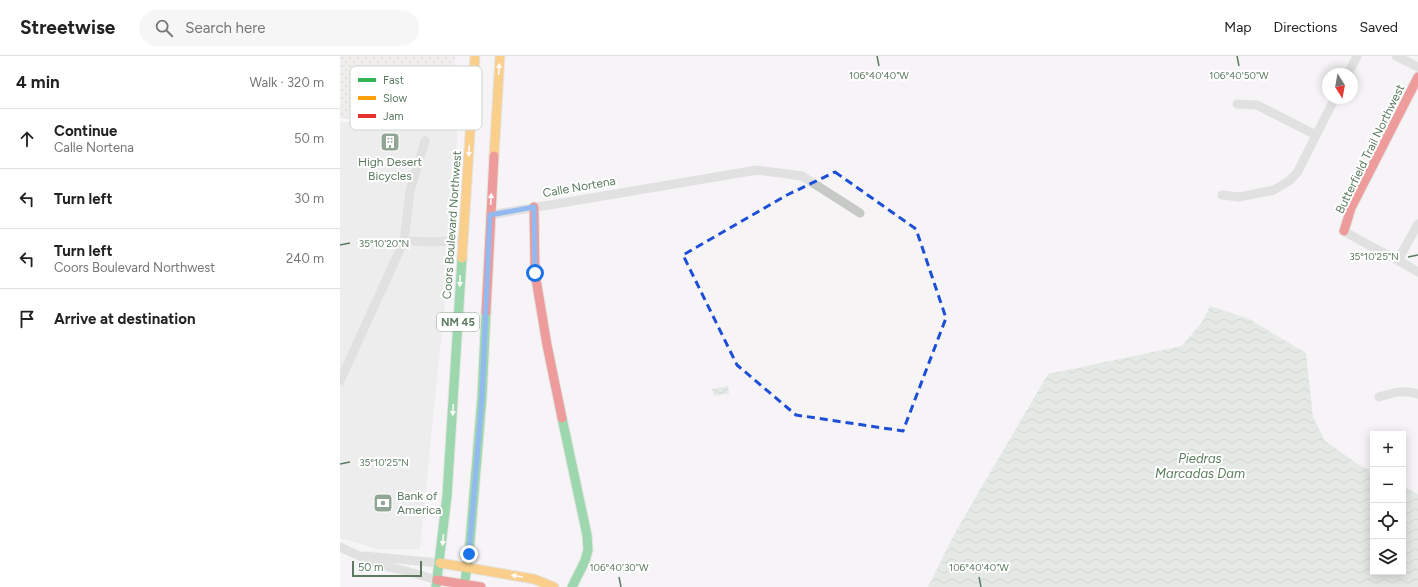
<!DOCTYPE html>
<html lang="en">
<head>
<meta charset="utf-8">
<style>
	:root { --surface:#fff; --page:#f6f6f6; --text:#222; --muted:#767676; --line:#e0e0e0 }
	body { margin:0; font-family:Figtree,sans-serif; background:var(--page); color:var(--text) }
	.controls { position:absolute; right:12px; bottom:12px; display:grid; overflow:hidden; border-radius:0px; box-shadow:0 2px 10px #0003 }
	.controls button { width:36px; height:36px; display:grid; place-items:center; padding:0; border:0; border-bottom:1px solid var(--line); background:var(--surface); color:var(--text); font:20px sans-serif }
	.compass { position:absolute; left:982px; top:12px; width:36px; height:36px; border-radius:50%; background:var(--surface); box-shadow:0 2px 10px #0003; rotate:169deg }
	.scale { position:absolute; left:12px; bottom:10px; width:70px; box-sizing:border-box; padding-left:4px; border:2px solid #5b7a60; border-top:0; font-size:11px; line-height:14px; white-space:nowrap; color:#5b7a60; -webkit-text-stroke:3px #fff; paint-order:stroke }
	.stop { position:absolute; width:12px; height:12px; margin:-9px; border:3px solid #1a73e8; border-radius:50%; background:#fff }
	.stop.end { background:#1a73e8; border-color:#fff; box-shadow:0 1px 4px #0008 }
	.list { margin:0; padding:0; list-style:none }
	h2 { display:flex; justify-content:space-between; align-items:center; height:52px; margin:0; padding:0 16px; font-size:17px }
	h2 small { font-size:13px; font-weight:400; color:var(--muted) }
	.list li { display:grid; grid-template-columns:26px 1fr auto; gap:12px; align-items:center; box-sizing:border-box; height:60px; padding:0 16px; border-top:1px solid var(--line) }
	.list b { display:block; font-size:15px; white-space:nowrap }
	.list p { margin:0; font-size:13px; white-space:nowrap; color:var(--muted) }
	.list em { font-size:13px; font-style:normal; color:var(--muted) }
	.icon { flex:none; width:22px; height:22px; fill:none; stroke:currentColor; stroke-width:2; stroke-linecap:round; stroke-linejoin:round }
	.map { position:relative; flex:none; width:1078px; height:531px; overflow:hidden }
	header { display:flex; align-items:center; gap:24px; box-sizing:border-box; height:56px; padding:0 20px; background:var(--surface); border-bottom:1px solid var(--line) }
	header strong { font-size:19px }
	nav { display:flex; gap:22px; margin-inline-start:auto; font-size:14px }
	.search { width:280px; height:36px; background:var(--page); display:flex; align-items:center; gap:10px; box-sizing:border-box; padding:0 14px; border-radius:22px; color:var(--muted); font-size:15px }
	main { display:flex }
	aside { flex:1; background:var(--surface) }
	.map>svg:first-child { display:block }
	.built { fill:#e5e5e4 }
	.green { fill:url(#green-dots) }
	.water { fill:url(#water-waves) }
	.lines { fill:none; stroke-linecap:round; stroke-linejoin:round }
	.fast-casing { stroke:#d0d1d0; stroke-width:11 }
	.slow-casing { stroke:#d0d1d0; stroke-width:11 }
	.jam-casing { stroke:#d0d1d0; stroke-width:11 }
	.street { stroke:#c6c9c6; stroke-width:9 }
	.fast { stroke:#30b455; stroke-width:9 }
	.slow { stroke:#ff9f0a; stroke-width:9 }
	.jam { stroke:#e5322d; stroke-width:9 }
	.oneway { fill:#fff }
	.route { stroke:#1a73e8; stroke-width:5 }
	.marked { fill:none; stroke:#1d4ed8; stroke-width:3; stroke-dasharray:8 5; stroke-linejoin:round }
	.ticks { fill:none; stroke:#5b7a60; stroke-width:1.5 }
	.labels { text-anchor:middle; dominant-baseline:central; stroke-width:4; stroke-linejoin:round; paint-order:stroke }
	.shield { fill:#fff; stroke:#8ca290; stroke-width:1 }
	.shield-label { font-size:11px; font-weight:bold; fill:#5b7a60 }
	.street-label { font-size:12px; fill:#5b7a60; stroke:#fff }
	.poi-label { font-size:12px; fill:#5b7a60; stroke:#fff }
	.water-label { font-size:13px; font-style:italic; fill:#5a7c5a; stroke:#fff }
	.key { fill:#fff; stroke:#ced7cf; stroke-width:1 }
	.key-label { font-size:11px; fill:#5b7a60 }
	.ticks-label { font-size:10px; text-anchor:middle; fill:#5b7a60; stroke:#fff; stroke-width:4; stroke-linejoin:round; paint-order:stroke }
</style>
</head>
<body>
<header>
<strong>Streetwise</strong>
<div class="search"><svg class="icon" aria-label="search" viewBox="0 0 24 24"><circle cx="10" cy="10" r="6"/><path d="M15 15l6 6"/></svg>Search here</div>
<nav><a>Map</a><a>Directions</a><a>Saved</a></nav>
</header>
<main>
<aside>
<h2>4 min<small>Walk · 320 m</small></h2>
<ul class="list">
<li><svg class="icon" aria-label="ahead" viewBox="0 0 24 24"><path d="M12 20V5M6 11l6-6 6 6"/></svg><div><b>Continue</b><p>Calle Nortena</p></div><em>50 m</em></li>
<li><svg class="icon" aria-label="left" viewBox="0 0 24 24"><path d="M17 20v-9H6M10 6l-5 5 5 5"/></svg><div><b>Turn left</b></div><em>30 m</em></li>
<li><svg class="icon" aria-label="left" viewBox="0 0 24 24"><path d="M17 20v-9H6M10 6l-5 5 5 5"/></svg><div><b>Turn left</b><p>Coors Boulevard Northwest</p></div><em>240 m</em></li>
<li><svg class="icon" aria-label="arrive" viewBox="0 0 24 24"><path d="M6 21V4h12l-3 4 3 4H6"/></svg><div><b>Arrive at destination</b></div></li>
</ul>
</aside>
<div class="map">
<svg width="1078" height="531" viewBox="0 0 1078 531">
	<defs>
		<pattern id="green-dots" width="8" height="8" patternUnits="userSpaceOnUse"><rect width="8" height="8" fill="#e8e4e2"/><path d="M2 2h.1M6 6h.1" fill="none" stroke="#bfbebb" stroke-width="1.8" stroke-linecap="round"/></pattern>
		<pattern id="water-waves" width="16" height="10" patternUnits="userSpaceOnUse"><rect width="16" height="10" fill="#d0dbd0"/><path d="M0 5q4-4 8 0t8 0" fill="none" stroke="#acb7ac"/></pattern>
	</defs>
	<rect width="100%" height="100%" fill="#f6f4f5"/>
	<!-- built -->
	<polygon class="built" points="0,66 118,70 109,206 80,493 37,493 0,482"/>
	<!-- green -->
	<polygon class="green" points="0,0 115,0 111,66 0,62"/>
	<!-- water -->
	<g class="water">
		<polygon points="870,250 909,263 966,297 973,361 985,385 1019,409 1033,416 1033,516 1063,516 1063,430 1078,438 1078,531 588,531 616,475 708,318 842,290 862,266"/>
		<polygon points="388,330 389,338 374,340 372,333"/>
	</g>
	<g class="lines">
		<defs>
			<g id="fast">
				<polyline points="222,362 247,479 248,494 245,505 232,531"/>
				<polyline points="96,531 107,440 122,202"/>
				<polyline points="124,531 129,498 142,341 146,256"/>
			</g>
			<g id="slow">
				<polyline points="154,100 160,0"/>
				<polyline points="122,202 135,0"/>
				<polyline points="100,507 194,523 214,531"/>
			</g>
			<g id="jam">
				<polyline points="194,151 195,217 207,289 222,362"/>
				<polyline points="1004,175 1011,152 1078,21"/>
				<polyline points="146,256 154,100"/>
				<polyline points="97,524 141,531"/>
			</g>
		</defs>
		<!-- fast casing -->
		<use href="#fast" class="fast-casing"/>
		<!-- slow casing -->
		<use href="#slow" class="slow-casing"/>
		<!-- jam casing -->
		<use href="#jam" class="jam-casing"/>
		<!-- street -->
		<g class="street">
			<polyline points="1056,0 1078,11"/>
			<polyline points="1008,18 1017,0"/>
			<polyline points="897,48 917,49 976,79"/>
			<polyline points="882,139 899,141 934,134 949,125 957,117 995,42"/>
			<polyline points="150,159 417,114 462,120 520,157"/>
			<path d="M1004,175C1028,190 1054,201 1078,216"/>
			<polyline points="64,185 70,135 85,85"/>
			<polyline points="1058,204 1078,168"/>
			<polyline points="0,325 64,185 96,186 123,183"/>
			<path d="M1039,341C1052,337 1065,333 1078,338"/>
			<polyline points="0,491 37,508 66,515 97,524"/>
			<polyline points="24,500 100,507"/>
		</g>
		<!-- fast -->
		<use href="#fast" class="fast"/>
		<!-- slow -->
		<use href="#slow" class="slow"/>
		<!-- jam -->
		<use href="#jam" class="jam"/>
	</g>
	<!-- one-way arrows -->
	<defs><path id="oneway-solid" d="M-6-.8H1V-3.2L6.5 0L1 3.2V.8H-6Z"/></defs>
	<g class="oneway">
		<use href="#oneway-solid" transform="translate(159 13) rotate(-87)"/>
		<use href="#oneway-solid" transform="translate(129 95) rotate(94)"/>
		<use href="#oneway-solid" transform="translate(151 143) rotate(-87)"/>
		<use href="#oneway-solid" transform="translate(120 225) rotate(93)"/>
		<use href="#oneway-solid" transform="translate(113 354) rotate(93)"/>
		<use href="#oneway-solid" transform="translate(103 484) rotate(95)"/>
		<use href="#oneway-solid" transform="translate(177 520) rotate(-171)"/>
	</g>
	<g class="lines">
		<!-- route -->
		<polyline class="route" points="129,498 142,341 150,159 194,151 195,217"/>
	</g>
	<!-- marked area -->
	<path d="M0 0H1078V531H0ZM495,116L576,173L606,262L563,375L456,359L397,309L343,199L447,139Z" fill="#f6f4f5" fill-opacity=".55" fill-rule="evenodd"/>
	<path class="marked" d="M495,116L576,173L606,262L563,375L456,359L397,309L343,199L447,139Z"/>
	<!-- ticks -->
	<path class="ticks" d="M537,0L539,10M897,0L899,10M0,189L10,187M1068,201L1078,199M0,408L10,406M279,521L281,531M639,521L641,531"/>
	<!-- icons -->
	<defs>
		<symbol id="building-square" viewBox="-11 -11 22 22"><rect x="-9" y="-9" width="18" height="18" rx="4" fill="#91a594" stroke="#fff"/><path d="M-4-6H4V6H1V3H-1V6H-4ZM-2.5-4.3h1.7v1.8h-1.7ZM.8-4.3h1.7v1.8H.8ZM-2.5-1h1.7V.8h-1.7ZM.8-1h1.7V.8H.8Z" fill="#fff"/></symbol>
		<symbol id="bank-square" viewBox="-11 -11 22 22"><rect x="-9" y="-9" width="18" height="18" rx="4" fill="#91a594" stroke="#fff"/><path d="M-6-4H6V4H-6ZM0-2.3a2.3 2.3 0 1 0 0 4.6a2.3 2.3 0 1 0 0-4.6Z" fill="#fff"/></symbol>
	</defs>
	<g fill-rule="evenodd">
		<use href="#building-square" x="39" y="75" width="22" height="22"/>
		<use href="#bank-square" x="32" y="436" width="22" height="22"/>
	</g>
	<g class="labels">
		<!-- shield labels -->
		<rect class="shield" x="97" y="257" width="42" height="18" rx="3"/>
		<g class="shield-label">
			<text x="118" y="266">NM 45</text>
		</g>
		<!-- street labels -->
		<g class="street-label">
			<text transform="translate(1030 93) rotate(-64)">Butterfield Trail Northwest</text>
			<text transform="translate(239 131) rotate(-10)">Calle Nortena</text>
			<text transform="translate(112 169) rotate(-86)">Coors Boulevard Northwest</text>
		</g>
		<!-- poi labels -->
		<g class="poi-label">
			<text x="50" y="106">High Desert<tspan x="50" dy="14">Bicycles</tspan></text>
			<text x="57" y="440" text-anchor="start">Bank of<tspan x="57" dy="14">America</tspan></text>
		</g>
		<!-- water labels -->
		<g class="water-label">
			<text x="860" y="402">Piedras<tspan x="860" dy="15">Marcadas Dam</tspan></text>
		</g>
	</g>
	<!-- legend -->
	<rect x="10" y="10" width="132" height="64" rx="6" class="key"/>
	<rect x="18" y="22" width="18" height="4" fill="#30b455"/>
	<rect x="18" y="40" width="18" height="4" fill="#ff9f0a"/>
	<rect x="18" y="58" width="18" height="4" fill="#e5322d"/>
	<g class="key-label">
		<text x="43" y="28">Fast</text>
		<text x="43" y="46">Slow</text>
		<text x="43" y="64">Jam</text>
	</g>
	<g class="ticks-label">
		<text x="539" y="23">106°40'40"W</text>
		<text x="899" y="23">106°40'50"W</text>
		<text x="44" y="191">35°10'20"N</text>
		<text x="1034" y="204">35°10'25"N</text>
		<text x="44" y="410">35°10'25"N</text>
		<text x="279" y="515">106°40'30"W</text>
		<text x="639" y="515">106°40'40"W</text>
	</g>
</svg>
<div class="controls">
<button>+</button>
<button>−</button>
<button><svg class="icon" aria-label="locate" viewBox="0 0 24 24"><circle cx="12" cy="12" r="6"/><path d="M12 2v4M12 18v4M2 12h4M18 12h4"/></svg></button>
<button><svg class="icon" aria-label="layers" viewBox="0 0 24 24"><path d="M12 4l9 5-9 5-9-5zM3 14l9 5 9-5"/></svg></button>
</div>
<svg class="compass" viewBox="-18 -18 36 36"><path d="M0-13l5 13h-10z" fill="#e53935"/><path d="M0 13l5-13h-10z" fill="#767676"/></svg>
<div class="scale">50 m</div>
<div class="stop" style="left:195px;top:217px"></div>
<div class="stop end" style="left:129px;top:498px"></div>
</div>
</main>
</body>
</html>
